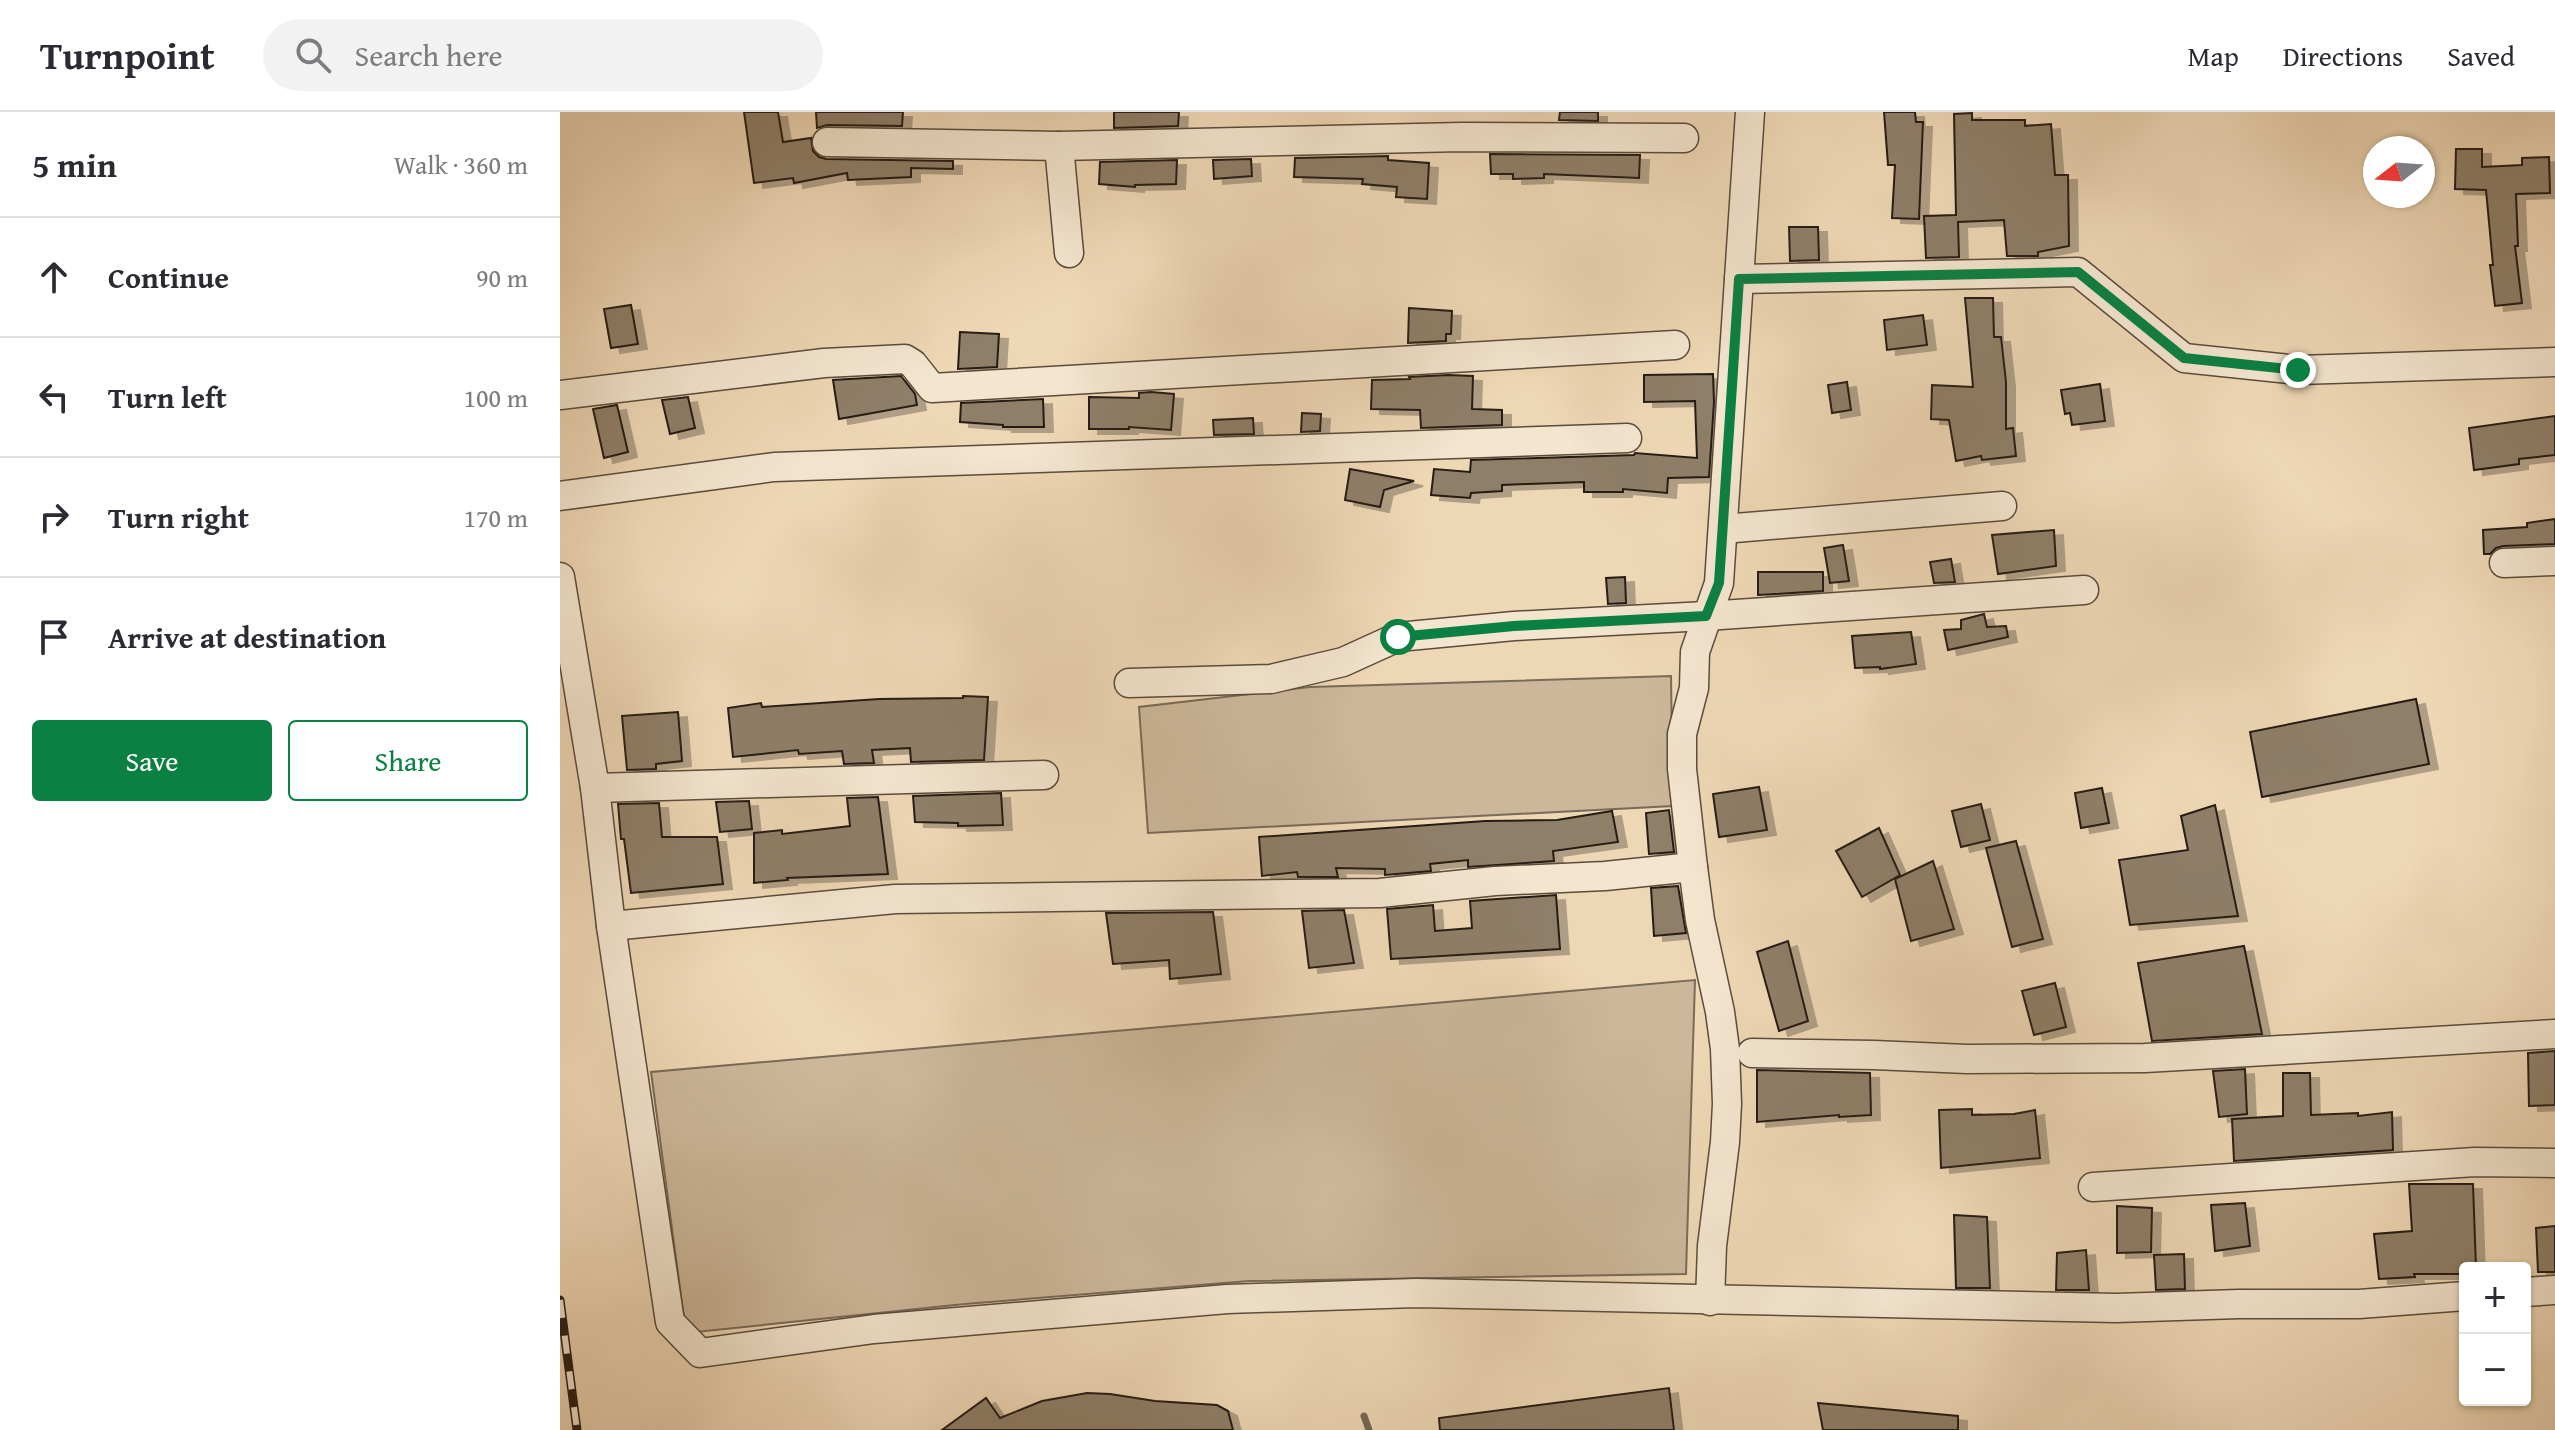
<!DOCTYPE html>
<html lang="en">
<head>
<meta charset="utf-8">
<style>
	:root { --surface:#fff; --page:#f2f2f3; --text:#2b2b33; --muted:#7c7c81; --line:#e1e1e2; --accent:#0b8043 }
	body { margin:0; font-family:"Gentium Book Plus",serif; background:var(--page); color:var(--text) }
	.controls { position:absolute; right:24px; bottom:24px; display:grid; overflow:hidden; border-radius:8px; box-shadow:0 2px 6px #0004 }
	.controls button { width:72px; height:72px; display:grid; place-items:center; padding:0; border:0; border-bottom:2px solid var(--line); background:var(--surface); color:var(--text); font:40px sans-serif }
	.compass { position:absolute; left:1803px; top:24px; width:72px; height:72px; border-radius:50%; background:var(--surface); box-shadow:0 2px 6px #0004; rotate:253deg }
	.stop { position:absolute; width:24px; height:24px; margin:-18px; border:6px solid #0b8043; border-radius:50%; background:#fff }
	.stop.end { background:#0b8043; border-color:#fff; box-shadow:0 2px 8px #0008 }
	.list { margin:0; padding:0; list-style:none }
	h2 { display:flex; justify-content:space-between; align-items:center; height:104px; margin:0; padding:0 32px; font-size:34px }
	h2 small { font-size:26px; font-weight:400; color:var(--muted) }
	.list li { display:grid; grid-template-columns:52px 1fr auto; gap:24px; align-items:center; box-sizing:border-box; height:120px; padding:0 32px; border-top:2px solid var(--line) }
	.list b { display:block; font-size:30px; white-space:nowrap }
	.list em { font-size:26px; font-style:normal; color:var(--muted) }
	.actions { display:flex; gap:16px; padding:24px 32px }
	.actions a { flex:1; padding:18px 0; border:2px solid var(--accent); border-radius:8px; text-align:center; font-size:28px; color:var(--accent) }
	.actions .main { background:var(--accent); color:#fff }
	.icon { flex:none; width:44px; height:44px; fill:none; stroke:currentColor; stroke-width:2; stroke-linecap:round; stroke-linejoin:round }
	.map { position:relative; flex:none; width:1995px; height:1318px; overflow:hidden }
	header { display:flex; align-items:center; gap:48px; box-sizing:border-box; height:112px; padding:0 40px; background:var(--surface); border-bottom:2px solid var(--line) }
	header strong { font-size:38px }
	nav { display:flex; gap:44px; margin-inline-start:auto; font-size:28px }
	.search { width:560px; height:72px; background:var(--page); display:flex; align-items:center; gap:20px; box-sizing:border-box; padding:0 28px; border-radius:44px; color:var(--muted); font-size:30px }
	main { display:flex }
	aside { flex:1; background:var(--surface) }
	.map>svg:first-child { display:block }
	.green { fill:#ccb79a; stroke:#7a6a58; stroke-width:2 }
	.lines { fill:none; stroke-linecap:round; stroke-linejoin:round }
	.stream { stroke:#776755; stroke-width:7 }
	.building { fill:#8f7e68; stroke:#281d15; stroke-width:2; filter:url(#shadow) }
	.minor-casing { stroke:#5a4c3d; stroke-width:31 }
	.minor { stroke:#f4e5cf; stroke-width:28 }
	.rail-casing { stroke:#281d15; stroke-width:9 }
	.rail { stroke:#f4e5cf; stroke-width:6; stroke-dasharray:18; stroke-linecap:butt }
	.route { stroke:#0b8043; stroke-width:10 }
</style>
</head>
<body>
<header>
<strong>Turnpoint</strong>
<div class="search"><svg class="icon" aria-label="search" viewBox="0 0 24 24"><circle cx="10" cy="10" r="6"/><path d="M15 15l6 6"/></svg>Search here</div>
<nav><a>Map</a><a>Directions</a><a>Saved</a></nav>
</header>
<main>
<aside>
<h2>5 min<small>Walk · 360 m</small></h2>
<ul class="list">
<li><svg class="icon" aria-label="ahead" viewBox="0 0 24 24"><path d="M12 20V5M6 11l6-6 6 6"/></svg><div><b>Continue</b></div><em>90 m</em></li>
<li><svg class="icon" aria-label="left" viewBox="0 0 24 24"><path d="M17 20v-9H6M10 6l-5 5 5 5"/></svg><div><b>Turn left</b></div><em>100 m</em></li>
<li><svg class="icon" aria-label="right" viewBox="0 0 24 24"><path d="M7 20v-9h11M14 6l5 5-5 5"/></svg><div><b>Turn right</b></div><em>170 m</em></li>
<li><svg class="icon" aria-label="arrive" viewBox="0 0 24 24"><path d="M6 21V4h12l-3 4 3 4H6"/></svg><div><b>Arrive at destination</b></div></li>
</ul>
<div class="actions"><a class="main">Save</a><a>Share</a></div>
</aside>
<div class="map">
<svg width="1995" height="1318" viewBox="0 0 1995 1318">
	<defs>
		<filter id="shadow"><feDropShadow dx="9" dy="5" stdDeviation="0" flood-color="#0004"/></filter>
	</defs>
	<rect width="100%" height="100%" fill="#eed7b5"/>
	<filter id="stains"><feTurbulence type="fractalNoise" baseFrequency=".0025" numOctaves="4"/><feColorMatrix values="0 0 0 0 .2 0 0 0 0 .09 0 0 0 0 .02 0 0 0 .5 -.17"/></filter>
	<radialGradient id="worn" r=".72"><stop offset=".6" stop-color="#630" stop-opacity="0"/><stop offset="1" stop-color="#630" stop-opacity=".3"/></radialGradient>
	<!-- green -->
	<g class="green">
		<polygon points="1111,564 1113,694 588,721 579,595 750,575"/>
		<polygon points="1135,868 1126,1162 689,1169 405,1192 126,1221 91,960"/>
	</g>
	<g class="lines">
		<!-- stream -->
		<polyline class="stream" points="804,1304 809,1318"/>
	</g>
	<!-- building -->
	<g class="building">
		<polygon points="184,0 218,0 223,30 251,26 253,39 259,45 266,47 393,49 393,57 351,56 351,65 288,68 287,61 234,71 233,66 194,71"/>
		<polygon points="256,0 343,0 342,14 267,13 257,16"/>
		<polygon points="554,0 619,0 618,14 554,16"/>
		<polygon points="1000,0 1038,0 1038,9 999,8"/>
		<polygon points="1324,0 1355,0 1356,10 1363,10 1359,107 1332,106 1335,53 1328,53"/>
		<polygon points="1412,1 1412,8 1465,8 1465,14 1491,12 1495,63 1508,63 1509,134 1478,140 1478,144 1447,144 1444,108 1398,110 1399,145 1366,146 1364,104 1396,103 1394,2"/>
		<polygon points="1896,37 1922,37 1922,55 1962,53 1962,46 1989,45 1990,81 1956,82 1958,134 1955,134 1962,191 1935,194 1930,153 1933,153 1926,78 1895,77"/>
		<polygon points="930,42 1080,43 1079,66 984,62 984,66 953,67 953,62 931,62"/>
		<polygon points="828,44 828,48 869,51 867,87 836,85 837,75 802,72 803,67 734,65 735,46"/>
		<polygon points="691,47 692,64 654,67 653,48"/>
		<polygon points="617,48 616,72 575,73 575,75 539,72 540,50"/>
		<polygon points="1229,115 1258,115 1259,148 1230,149"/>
		<polygon points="1405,186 1433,186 1434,225 1441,225 1446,270 1446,317 1453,316 1456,344 1422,348 1421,344 1396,349 1389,308 1371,307 1372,273 1413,275"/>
		<polygon points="71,193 78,232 51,236 44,197"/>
		<polygon points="849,196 892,199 891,222 886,222 886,229 848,231"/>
		<polygon points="1363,203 1367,233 1327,238 1324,208"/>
		<polygon points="400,220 439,222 437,255 398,257"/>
		<polygon points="1153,262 1154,290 1149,365 1108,366 1107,381 1063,377 1063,380 1024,380 1024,370 942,373 942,379 911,381 910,386 871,383 874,357 910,360 911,348 1074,343 1075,341 1137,346 1135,289 1084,290 1084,263"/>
		<polygon points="888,263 913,264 912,297 942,298 942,313 861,316 860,298 811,297 812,268 850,267 849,265"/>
		<polygon points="341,264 355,282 357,293 279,307 273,268"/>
		<polygon points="1287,270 1291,298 1272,301 1268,273"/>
		<polygon points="1540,272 1545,309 1512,313 1510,301 1505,302 1501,278"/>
		<polygon points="591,280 614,282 611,318 569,315 569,317 529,317 529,285 579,286 579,281"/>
		<polygon points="128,285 135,316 110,322 102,288"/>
		<polygon points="483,287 484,315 443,315 443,313 400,310 401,291"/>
		<polygon points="57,293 68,340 44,346 33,297"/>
		<polygon points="742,301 761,302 760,319 741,320"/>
		<polygon points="1995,304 1995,343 1959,347 1959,352 1914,358 1909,316"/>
		<polygon points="693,306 694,322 654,323 653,308"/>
		<polygon points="790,357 854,369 824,378 820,395 785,388"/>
		<polygon points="1995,407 1995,432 1943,434 1936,436 1930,442 1924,442 1923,418 1967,415 1967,411"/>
		<polygon points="1494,418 1496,454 1438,462 1432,423"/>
		<polygon points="1283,433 1289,469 1270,471 1264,436"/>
		<polygon points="1391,447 1395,470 1374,471 1370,450"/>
		<polygon points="1198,460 1263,460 1263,479 1198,483"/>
		<polygon points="1065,465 1066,491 1048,492 1046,466"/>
		<polygon points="1424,502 1427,515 1446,514 1448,525 1388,538 1384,518 1401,517 1401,508"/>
		<polygon points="1351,520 1356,552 1320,557 1320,555 1295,556 1292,524"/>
		<polygon points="403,584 428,585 424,648 351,650 350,636 312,638 314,651 284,652 282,639 239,642 238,638 173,645 168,596 201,591 202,595 319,587 403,586"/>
		<polygon points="1856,587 1869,652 1702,685 1690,620"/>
		<polygon points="118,600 122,649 96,652 96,657 67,658 62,604"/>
		<polygon points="1199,675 1207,718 1159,725 1153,682"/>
		<polygon points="1542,676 1549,711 1521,716 1515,681"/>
		<polygon points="441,681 443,713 398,714 398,711 355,710 353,684"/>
		<polygon points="318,685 328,762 227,766 228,768 194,771 194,721 222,718 222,722 290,714 287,686"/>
		<polygon points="189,689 192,717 160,720 156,690"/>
		<polygon points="99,691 102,725 157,725 163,772 71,781 64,727 61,727 58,692"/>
		<polygon points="1421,692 1430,728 1401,735 1392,699"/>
		<polygon points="1655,693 1678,804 1570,813 1559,748 1628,738 1621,704"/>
		<polygon points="1109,698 1114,740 1089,742 1086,701"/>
		<polygon points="1052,699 1058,730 993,739 994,749 908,755 908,748 870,752 871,759 825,763 825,757 776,756 778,765 738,765 737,760 702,764 699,725 925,709 997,708"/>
		<polygon points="1319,716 1340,763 1302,785 1276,739"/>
		<polygon points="1456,729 1483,827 1452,835 1426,736"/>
		<polygon points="1373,749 1394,817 1351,829 1335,767"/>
		<polygon points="1118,774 1126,821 1094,824 1091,776"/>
		<polygon points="996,783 1000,837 831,847 827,797 873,793 875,819 912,816 910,789"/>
		<polygon points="784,798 794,851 749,856 742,799"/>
		<polygon points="653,800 661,862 610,867 609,848 553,852 546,801"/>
		<polygon points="1228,829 1248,909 1219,919 1197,840"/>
		<polygon points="1684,834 1702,922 1592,929 1578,851"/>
		<polygon points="1495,871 1506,915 1474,923 1462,879"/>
		<polygon points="1995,939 1995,993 1969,994 1968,941"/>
		<polygon points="1685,957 1687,1002 1659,1005 1653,959"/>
		<polygon points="1197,958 1310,961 1311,1003 1279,1005 1279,1003 1197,1010"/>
		<polygon points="1723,961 1750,961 1751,1003 1798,1001 1798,1004 1832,1000 1833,1038 1674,1049 1672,1007 1723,1004"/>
		<polygon points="1412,997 1412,1003 1454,1002 1475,998 1480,1046 1381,1056 1379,998"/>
		<polygon points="1849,1072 1913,1072 1916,1156 1905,1156 1905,1162 1854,1162 1855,1165 1819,1167 1814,1122 1852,1119"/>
		<polygon points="1685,1091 1690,1134 1655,1139 1651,1093"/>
		<polygon points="1557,1094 1592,1096 1591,1140 1557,1141"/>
		<polygon points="1394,1103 1427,1105 1430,1176 1396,1176"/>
		<polygon points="1995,1114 1995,1160 1978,1160 1976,1116"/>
		<polygon points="1526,1138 1529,1178 1496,1178 1497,1141"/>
		<polygon points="1624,1142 1625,1177 1596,1178 1594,1143"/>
		<polygon points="1109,1276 1114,1318 880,1318 879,1306"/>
		<polygon points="527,1281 550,1282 595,1289 657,1293 668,1299 673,1318 382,1318 426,1286 440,1306 482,1289"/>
		<polygon points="1258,1291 1398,1304 1398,1318 1263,1318"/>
	</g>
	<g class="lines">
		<defs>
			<g id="minor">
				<polyline points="267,30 499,34 902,25 1124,26"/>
				<polyline points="499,34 509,141"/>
				<polyline points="1179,167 1518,160 1624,246 1738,258 1995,250"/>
				<polyline points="0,283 264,251 345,247 353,252 372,276 1115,233"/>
				<polyline points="0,384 214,355 1067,326"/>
				<polyline points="1163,417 1442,394"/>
				<polyline points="1944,451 1995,449"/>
				<polyline points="0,465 35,676 51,814 110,1210 140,1241 314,1217 667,1187 856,1181 1556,1196 1679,1192 1799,1192 1905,1184"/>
				<polyline points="569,571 711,567 783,550 838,525 954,514 1146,504 1524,478"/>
				<polyline points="35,676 484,663"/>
				<polyline points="51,814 335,787 820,781 935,769 1045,764 1133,755"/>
				<polyline points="1192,941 1314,943 1407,947 1585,946 1995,922"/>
				<polyline points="1533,1075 1915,1050 1995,1051"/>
				<polyline points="1965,1180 1995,1178"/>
				<polyline points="1150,1189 1152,1134 1165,1030 1167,992 1165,937 1160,900 1140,808 1133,755 1122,657 1122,622 1134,576 1135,540 1159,471 1190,0"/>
			</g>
		</defs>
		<!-- minor casing -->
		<use href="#minor" class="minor-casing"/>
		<!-- minor -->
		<use href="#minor" class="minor"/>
		<defs>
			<polyline id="rail" points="0,1188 17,1318"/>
		</defs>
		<!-- rail casing -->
		<use href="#rail" class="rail-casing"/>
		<!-- rail -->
		<use href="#rail" class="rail"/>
	</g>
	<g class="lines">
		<!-- route -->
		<polyline class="route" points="838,525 954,514 1146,504 1159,471 1179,167 1518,160 1624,246 1738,258"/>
	</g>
	<rect width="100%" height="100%" filter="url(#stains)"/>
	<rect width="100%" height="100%" fill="url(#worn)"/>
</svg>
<div class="controls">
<button>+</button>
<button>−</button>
</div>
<svg class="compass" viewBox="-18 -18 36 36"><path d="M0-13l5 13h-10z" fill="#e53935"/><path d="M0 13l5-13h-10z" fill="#7c7c81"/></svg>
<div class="stop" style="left:838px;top:525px"></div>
<div class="stop end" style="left:1738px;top:258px"></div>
</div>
</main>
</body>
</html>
